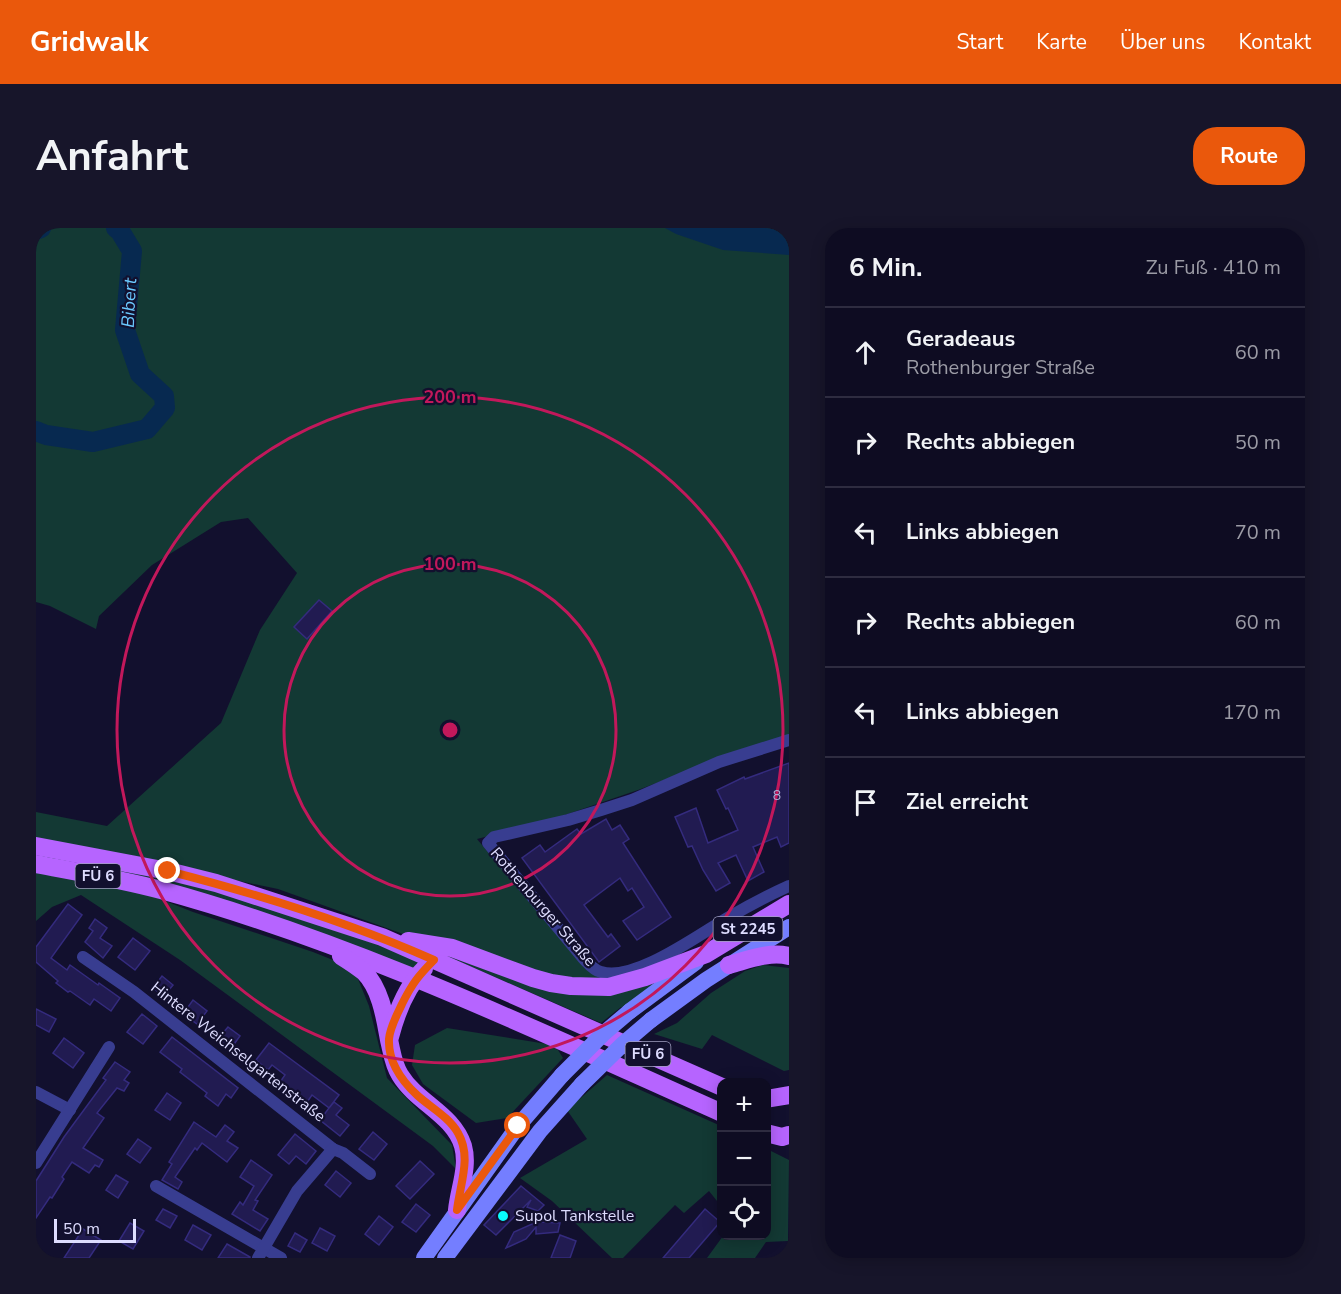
<!DOCTYPE html>
<html lang="de">
<head>
<meta charset="utf-8">
<style>
	:root { --surface:#0e0c22; --page:#17152a; --text:#f1f3f6; --muted:#9b9ba5; --line:#2e2c40; --accent:#ea580c }
	body { margin:0; font-family:"Nunito Sans",sans-serif; background:var(--page); color:var(--text) }
	.controls { position:absolute; right:18px; bottom:18px; display:grid; overflow:hidden; border-radius:12px; box-shadow:0 3px 15px #0003 }
	.controls button { width:54px; height:54px; display:grid; place-items:center; padding:0; border:0; border-bottom:2px solid var(--line); background:var(--surface); color:var(--text); font:30px sans-serif }
	.scale { position:absolute; left:18px; bottom:15px; width:82px; box-sizing:border-box; padding-left:6px; border:3px solid #deddff; border-top:0; font-size:16px; line-height:21px; white-space:nowrap; color:#deddff; -webkit-text-stroke:4px #12102e; paint-order:stroke }
	.stop { position:absolute; width:18px; height:18px; margin:-14px; border:4px solid #ea580c; border-radius:50%; background:#fff }
	.stop.end { background:#ea580c; border-color:#fff; box-shadow:0 2px 6px #0008 }
	.list { margin:0; padding:0; list-style:none }
	h2 { display:flex; justify-content:space-between; align-items:center; height:78px; margin:0; padding:0 24px; font-size:26px }
	h2 small { font-size:20px; font-weight:400; color:var(--muted) }
	.list li { display:grid; grid-template-columns:39px 1fr auto; gap:18px; align-items:center; box-sizing:border-box; height:90px; padding:0 24px; border-top:2px solid var(--line) }
	.list b { display:block; font-size:22px; white-space:nowrap }
	.list p { margin:0; font-size:20px; white-space:nowrap; color:var(--muted) }
	.list em { font-size:20px; font-style:normal; color:var(--muted) }
	.icon { flex:none; width:33px; height:33px; fill:none; stroke:currentColor; stroke-width:2; stroke-linecap:round; stroke-linejoin:round }
	.map { position:relative; flex:none; width:753px; height:1030px; overflow:hidden; border-radius:24px }
	header { display:flex; align-items:center; gap:36px; box-sizing:border-box; height:84px; padding:0 30px; background:var(--accent); color:#fff }
	header strong { font-size:28px }
	nav { display:flex; gap:33px; margin-inline-start:auto; font-size:21px }
	.intro { display:flex; align-items:center; justify-content:space-between; box-sizing:border-box; height:144px; padding:0 36px }
	h1 { margin:0; font-size:42px }
	.button { padding:15px 27px; border-radius:24px; background:var(--accent); color:#fff; font-size:21px; font-weight:700 }
	main { display:flex; gap:36px; padding:0 36px }
	aside { flex:1; background:var(--surface); border-radius:24px; box-shadow:0 3px 15px #0003 }
	.map>svg:first-child { display:block }
	.green { fill:#133934 }
	.water { fill:#072950 }
	.lines { fill:none; stroke-linecap:round; stroke-linejoin:round }
	.river { stroke:#072950; stroke-width:20 }
	.building { fill:#211b51; stroke:#342b7e; stroke-width:1.5 }
	.street { stroke:#383d90; stroke-width:12 }
	.secondary { stroke:#747eff; stroke-width:16 }
	.primary { stroke:#b664ff; stroke-width:18 }
	.secondary-bridge { stroke:#747eff; stroke-width:16 }
	.route { stroke:#ea580c; stroke-width:8 }
	.ring { fill:none; stroke:#c2185b; stroke-width:3 }
	.poi-dot { fill:#09feff; stroke:#12102e; stroke-width:2 }
	.labels { text-anchor:middle; dominant-baseline:central; stroke-width:4.5; stroke-linejoin:round; paint-order:stroke }
	.number-label { font-size:14px; fill:#afacd4 }
	.shield { fill:#12102e; stroke:#a1a0c0; stroke-width:1.5 }
	.shield-label { font-size:15px; font-weight:bold; fill:#deddff }
	.street-label { font-size:16px; fill:#deddff; stroke:#12102e }
	.poi-label { font-size:16px; fill:#deddff; stroke:#12102e; text-anchor:start }
	.water-label { font-size:18px; font-style:italic; fill:#6bc9ff; stroke:#12102e }
	.centre { fill:#c2185b; stroke:#12102e; stroke-width:3 }
	.ring-label { font-size:18px; text-anchor:middle; font-weight:bold; fill:#c2185b; stroke:#12102e; stroke-width:4.5; stroke-linejoin:round; paint-order:stroke }
</style>
</head>
<body>
<header>
<strong>Gridwalk</strong>
<nav><a>Start</a><a>Karte</a><a>Über uns</a><a>Kontakt</a></nav>
</header>
<div class="intro"><h1>Anfahrt</h1><a class="button">Route</a></div>
<main>
<div class="map">
<svg width="753" height="1030" viewBox="0 0 753 1030">
	<rect width="100%" height="100%" fill="#12102e"/>
	<!-- green -->
	<g class="green">
		<polygon points="0,0 753,0 753,509 699,525 602,562 514,592 441,611 553,744 563,748 562,755 533,754 370,707 242,661 0,611 0,584 71,598 185,495 224,402 261,345 212,290 185,294 116,337 63,388 60,401 14,378 0,374"/>
		<polygon points="0,623 171,660 334,714 385,734 381,742 0,630"/>
		<polygon points="0,643 114,667 157,684 277,724 297,732 320,746 333,778 351,850 416,917 420,941 397,918 144,732 45,667 16,679 0,693"/>
		<polygon points="406,726 494,754 628,749 587,780 585,779 565,795"/>
		<polygon points="727,737 753,740 753,842 748,843 676,807 666,821 618,806 641,795 675,765 709,743"/>
		<polygon points="411,800 511,816 522,822 527,830 471,890 440,895 387,856 376,837 379,817"/>
		<polygon points="571,847 685,898 685,978 673,963 648,985 639,977 587,1030 576,1030 516,973 484,950 551,911 531,882"/>
		<polygon points="731,921 753,932 752,1013 730,1014 719,1030 671,1030 687,1008 730,1008"/>
	</g>
	<!-- water -->
	<polygon class="water" points="629,0 753,0 753,27 687,22 640,6"/>
	<g class="lines">
		<!-- river -->
		<g class="river">
			<polyline points="0,2 5,0"/>
			<polyline points="0,203 10,207 57,214 111,201 129,180 128,168 104,146 89,102 96,23 84,3 80,0"/>
		</g>
	</g>
	<!-- building -->
	<g class="building">
		<polygon points="283,372 296,383 271,411 258,399"/>
		<polygon points="753,535 753,615 745,619 741,609 717,619 728,644 712,653 700,627 682,635 694,655 680,663 667,642 656,618 652,619 639,589 660,580 672,615 702,602 692,580 690,581 681,562 708,549 709,551"/>
		<polygon points="570,591 576,602 584,597 593,611 587,615 635,689 601,712 587,693 608,679 596,660 592,663 584,650 548,677 572,709 575,706 584,718 563,734 486,630 504,617 509,624 541,601 545,606"/>
		<polygon points="32,676 46,687 15,730 31,742 34,737 62,757 63,755 84,770 75,783 58,771 54,777 34,763 32,764 20,755 22,753 0,734 0,719"/>
		<polygon points="59,691 71,700 64,710 76,718 67,730 49,714 57,703 53,700"/>
		<polygon points="97,710 114,723 99,742 82,729"/>
		<polygon points="126,748 137,757 128,768 117,760"/>
		<polygon points="157,772 171,783 161,796 147,786"/>
		<polygon points="0,781 20,791 13,804 0,797"/>
		<polygon points="106,786 121,798 107,816 91,804"/>
		<polygon points="192,799 204,808 194,822 181,812"/>
		<polygon points="136,809 202,860 195,870 190,866 182,878 169,868 171,865 144,844 146,841 124,824"/>
		<polygon points="28,810 48,825 37,840 17,825"/>
		<polygon points="233,815 303,867 293,880 298,874 306,880 300,887 313,897 304,908 284,892 293,880 276,867 269,877 242,857 249,847 236,837 232,842 220,832"/>
		<polygon points="79,834 94,844 88,852 93,855 88,863 81,860 61,885 68,890 47,920 67,932 63,939 59,937 53,945 36,934 26,949 28,951 16,970 14,969 0,990 0,953 28,909 70,852 67,850"/>
		<polygon points="131,865 145,875 134,892 119,882"/>
		<polygon points="158,894 180,909 189,897 198,904 191,913 202,920 191,934 166,915 161,922 159,920 139,949 146,954 142,961 126,952 136,936 133,934"/>
		<polygon points="337,904 351,916 338,932 323,921"/>
		<polygon points="259,906 280,923 270,936 260,928 253,936 242,927"/>
		<polygon points="102,911 115,920 104,935 91,926"/>
		<polygon points="215,932 236,947 219,972 222,973 217,982 232,991 224,1003 196,986 204,974 207,977 218,958 204,949"/>
		<polygon points="384,933 398,946 374,971 360,958"/>
		<polygon points="300,943 315,955 304,969 289,957"/>
		<polygon points="80,947 92,954 82,970 70,962"/>
		<polygon points="485,958 508,977 502,983 491,979 495,972 460,1007 448,997"/>
		<polygon points="380,976 394,987 380,1004 366,994"/>
		<polygon points="127,981 141,988 134,1000 120,992"/>
		<polygon points="669,981 684,994 653,1030 627,1030"/>
		<polygon points="343,988 357,999 343,1017 329,1006"/>
		<polygon points="505,992 504,994 524,995 522,1004 500,1006 500,999 490,1011 470,1020 478,1004"/>
		<polygon points="94,995 108,1003 97,1021 83,1013"/>
		<polygon points="157,997 175,1007 166,1022 149,1012"/>
		<polygon points="284,1000 299,1008 291,1023 276,1015"/>
		<polygon points="47,1001 65,1012 53,1030 28,1030"/>
		<polygon points="259,1005 271,1012 264,1024 252,1018"/>
		<polygon points="524,1007 540,1013 534,1030 515,1030"/>
		<polygon points="191,1016 214,1029 214,1030 182,1030"/>
	</g>
	<g class="lines">
		<!-- street -->
		<g class="street">
			<path d="M753,512L683,534L596,572L565,582L532,592L458,609L452,615L547,730C552,735 557,742 565,744C599,755 666,704 695,688C714,677 733,667 753,658"/>
			<polyline points="47,729 98,764 297,921 307,925 334,946"/>
			<polyline points="0,864 34,882"/>
			<polyline points="0,935 73,819"/>
			<polyline points="120,958 245,1030"/>
			<polyline points="222,1030 261,963 297,921"/>
		</g>
		<!-- secondary -->
		<g class="secondary">
			<polyline points="594,783 660,734"/>
			<polyline points="615,792 670,752 753,699"/>
			<polyline points="388,1030 482,898 526,847"/>
			<polyline points="409,1030 504,903 546,856"/>
		</g>
		<!-- primary -->
		<g class="primary">
			<polyline points="0,618 132,643 180,655 346,709 686,859"/>
			<path d="M0,636C42,644 84,651 125,662C319,715 502,803 686,885"/>
			<polyline points="372,713 416,720 497,750 515,755 535,758 573,759 609,749 670,726 753,676"/>
			<path d="M305,728C313,733 321,738 328,744C345,761 349,790 353,812C356,824 357,836 364,847C381,875 417,886 427,918C433,939 423,961 421,982"/>
			<path d="M693,737C712,732 733,723 753,728"/>
			<path d="M354,809C360,786 371,758 388,741"/>
			<polyline points="730,871 753,867"/>
			<polyline points="730,905 746,909 753,907"/>
		</g>
		<!-- secondary-bridge -->
		<g class="secondary-bridge">
			<polyline points="526,847 567,806 594,783"/>
			<polyline points="546,856 588,815 615,792"/>
		</g>
	</g>
	<g class="lines">
		<!-- route -->
		<path class="route" d="M132,643C222,666 312,694 398,732C382,748 376,756 366,776C361,787 354,799 353,811C352,833 366,853 381,867C394,879 413,889 422,905C436,929 424,956 421,982L482,898"/>
	</g>
	<!-- distance rings -->
	<g class="ring">
		<circle cx="414" cy="502" r="166"/>
		<circle cx="414" cy="502" r="333"/>
	</g>
	<!-- markers -->
	<circle class="poi-dot" cx="467" cy="988" r="6"/>
	<g class="labels">
		<!-- number labels -->
		<g class="number-label">
			<text x="741" y="567">8</text>
		</g>
		<!-- shield labels -->
		<g class="shield">
			<rect x="39.5" y="636" width="45" height="24" rx="4.5"/>
			<rect x="677.5" y="689" width="69" height="24" rx="4.5"/>
			<rect x="589.5" y="814" width="45" height="24" rx="4.5"/>
		</g>
		<g class="shield-label">
			<text x="62" y="648">FÜ 6</text>
			<text x="712" y="701">St 2245</text>
			<text x="612" y="826">FÜ 6</text>
		</g>
		<!-- street labels -->
		<g class="street-label">
			<text transform="translate(507 679) rotate(49)">Rothenburger Straße</text>
			<text transform="translate(202 824) rotate(38)">Hintere Weichselgartenstraße</text>
		</g>
		<!-- poi labels -->
		<g class="poi-label">
			<text x="479" y="988">Supol Tankstelle</text>
		</g>
		<!-- water labels -->
		<g class="water-label">
			<text transform="translate(93 75) rotate(-87)">Bibert</text>
		</g>
	</g>
	<circle cx="414" cy="502" r="9" class="centre"/>
	<g class="ring-label">
		<text x="414" y="175">200 m</text>
		<text x="414" y="342">100 m</text>
	</g>
</svg>
<div class="controls">
<button>+</button>
<button>−</button>
<button><svg class="icon" aria-label="locate" viewBox="0 0 24 24"><circle cx="12" cy="12" r="6"/><path d="M12 2v4M12 18v4M2 12h4M18 12h4"/></svg></button>
</div>
<div class="scale">50 m</div>
<div class="stop" style="left:482px;top:898px"></div>
<div class="stop end" style="left:132px;top:643px"></div>
</div>
<aside>
<h2>6 Min.<small>Zu Fuß · 410 m</small></h2>
<ul class="list">
<li><svg class="icon" aria-label="ahead" viewBox="0 0 24 24"><path d="M12 20V5M6 11l6-6 6 6"/></svg><div><b>Geradeaus</b><p>Rothenburger Straße</p></div><em>60 m</em></li>
<li><svg class="icon" aria-label="right" viewBox="0 0 24 24"><path d="M7 20v-9h11M14 6l5 5-5 5"/></svg><div><b>Rechts abbiegen</b></div><em>50 m</em></li>
<li><svg class="icon" aria-label="left" viewBox="0 0 24 24"><path d="M17 20v-9H6M10 6l-5 5 5 5"/></svg><div><b>Links abbiegen</b></div><em>70 m</em></li>
<li><svg class="icon" aria-label="right" viewBox="0 0 24 24"><path d="M7 20v-9h11M14 6l5 5-5 5"/></svg><div><b>Rechts abbiegen</b></div><em>60 m</em></li>
<li><svg class="icon" aria-label="left" viewBox="0 0 24 24"><path d="M17 20v-9H6M10 6l-5 5 5 5"/></svg><div><b>Links abbiegen</b></div><em>170 m</em></li>
<li><svg class="icon" aria-label="arrive" viewBox="0 0 24 24"><path d="M6 21V4h12l-3 4 3 4H6"/></svg><div><b>Ziel erreicht</b></div></li>
</ul>
</aside>
</main>
</body>
</html>
